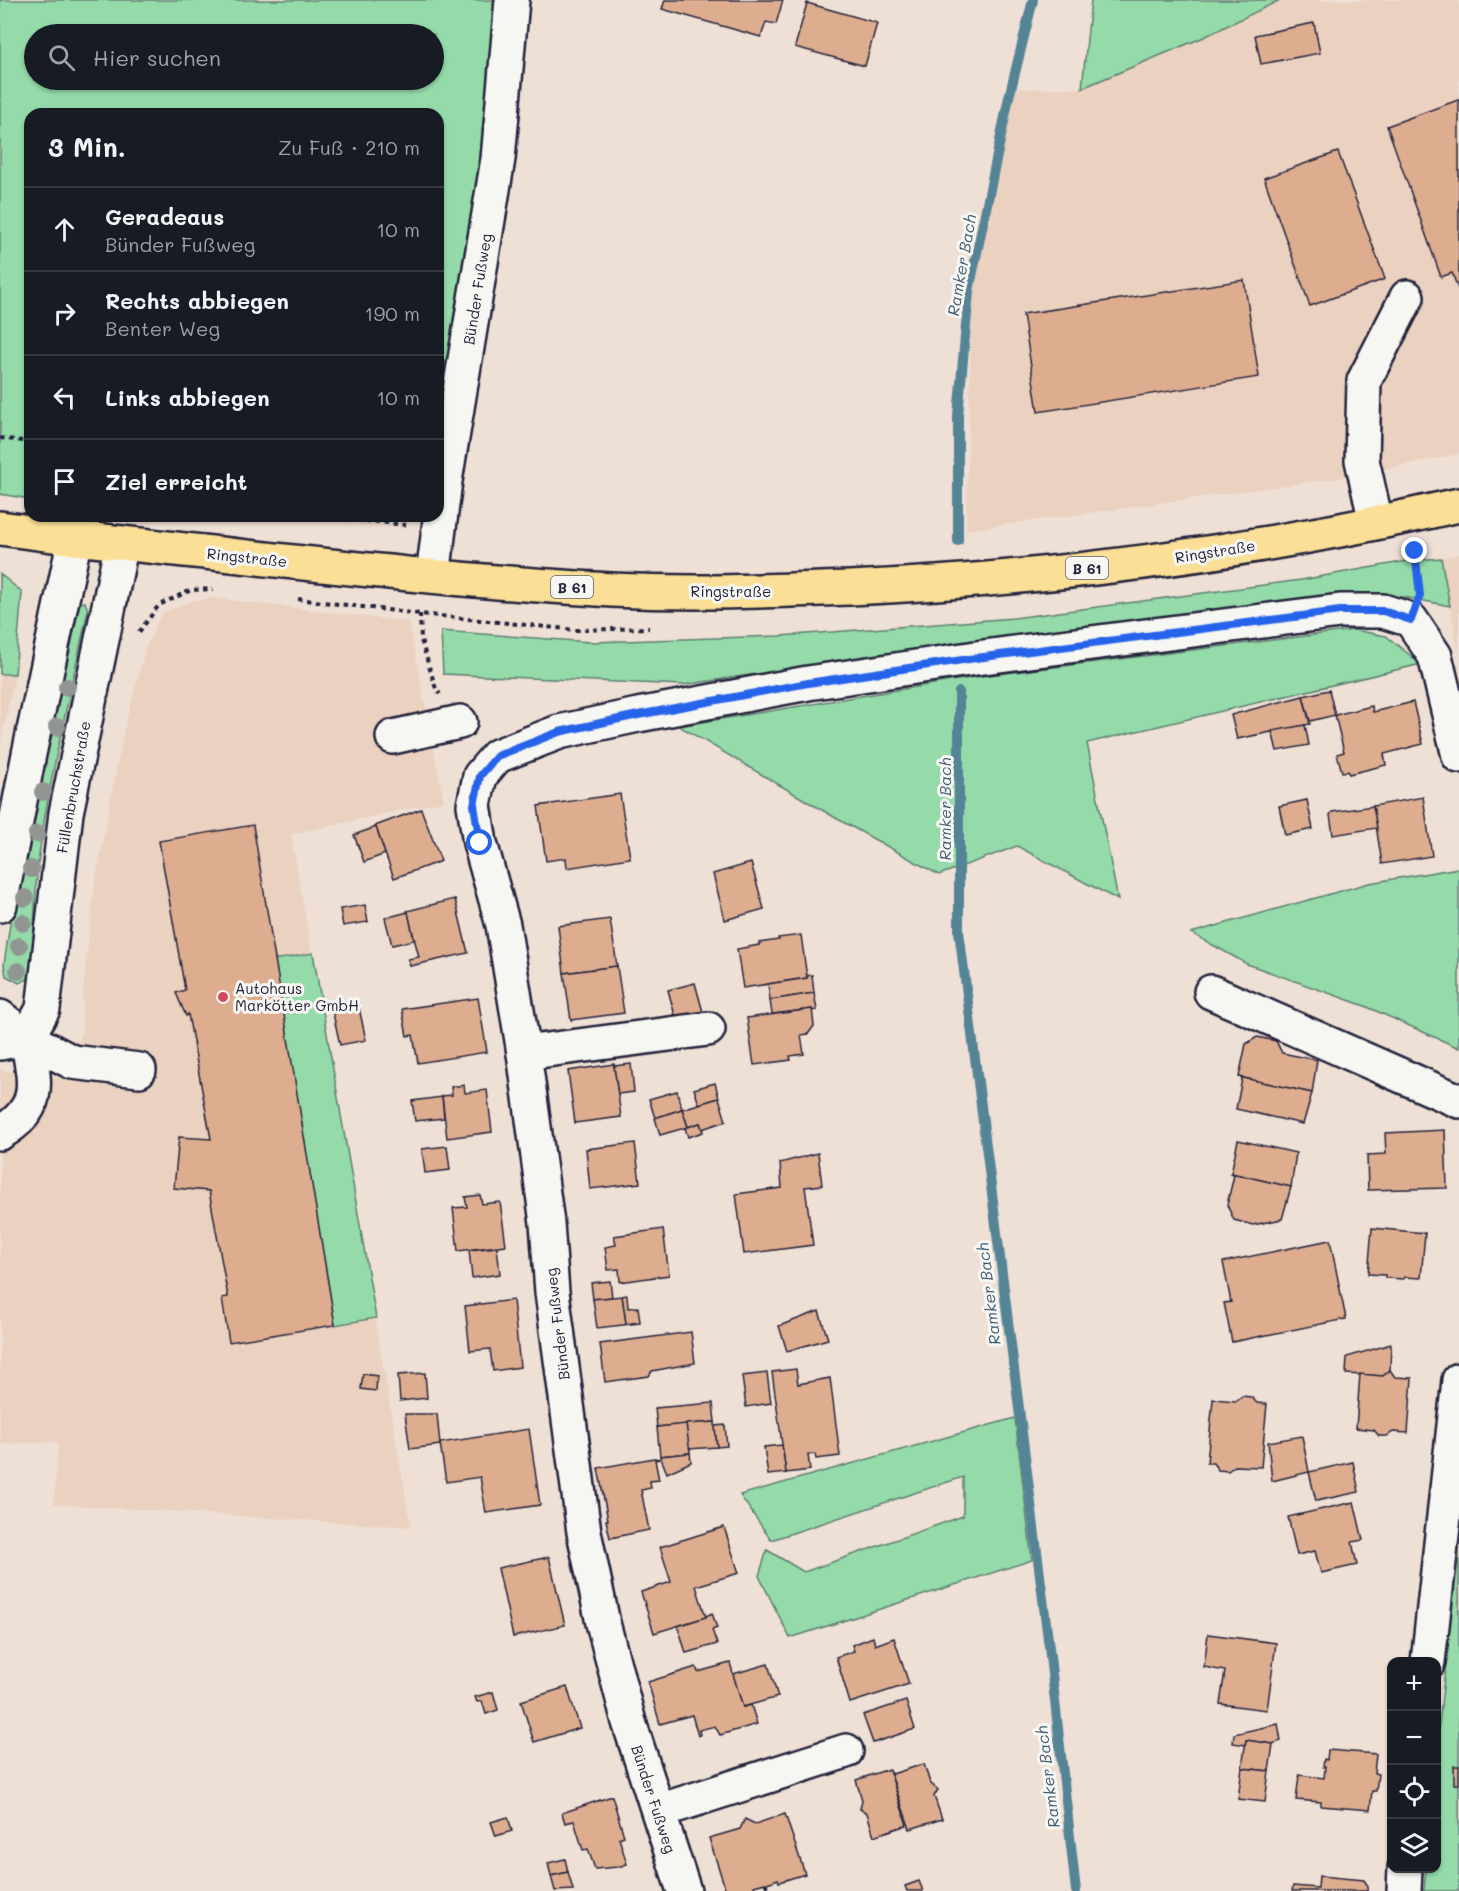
<!DOCTYPE html>
<html lang="de">
<head>
<meta charset="utf-8">
<style>
	:root { --surface:#171b24; --page:#242831; --text:#f1f3f6; --muted:#9ea1a6; --line:#363941 }
	body { margin:0; font-family:Mali,sans-serif; background:var(--page); color:var(--text) }
	.controls { position:absolute; right:18px; bottom:18px; display:grid; overflow:hidden; border-radius:12px; box-shadow:0 2px 4px #0004 }
	.controls button { width:54px; height:54px; display:grid; place-items:center; padding:0; border:0; border-bottom:2px solid var(--line); background:var(--surface); color:var(--text); font:30px sans-serif }
	.stop { position:absolute; width:18px; height:18px; margin:-14px; border:4px solid #2563eb; border-radius:50%; background:#fff }
	.stop.end { background:#2563eb; border-color:#fff; box-shadow:0 2px 6px #0008 }
	.list { margin:0; padding:0; list-style:none }
	h2 { display:flex; justify-content:space-between; align-items:center; height:78px; margin:0; padding:0 24px; font-size:26px }
	h2 small { font-size:20px; font-weight:400; color:var(--muted) }
	.list li { display:grid; grid-template-columns:39px 1fr auto; gap:18px; align-items:center; box-sizing:border-box; height:84px; padding:0 24px; border-top:2px solid var(--line) }
	.list b { display:block; font-size:22px; white-space:nowrap }
	.list p { margin:0; font-size:20px; white-space:nowrap; color:var(--muted) }
	.list em { font-size:20px; font-style:normal; color:var(--muted) }
	.icon { flex:none; width:33px; height:33px; fill:none; stroke:currentColor; stroke-width:2; stroke-linecap:round; stroke-linejoin:round }
	.map { position:relative; flex:none; width:1459px; height:1891px; overflow:hidden }
	.search { position:absolute; background:var(--surface); box-shadow:0 2px 4px #0004; left:24px; top:24px; width:420px; height:66px; display:flex; align-items:center; gap:15px; box-sizing:border-box; padding:0 21px; border-radius:33px; color:var(--muted); font-size:22px }
	.panel { position:absolute; background:var(--surface); box-shadow:0 2px 4px #0004; left:24px; top:108px; width:420px; height:414px; border-radius:18px }
	.map>svg:first-child { display:block }
	.built { fill:#ead1c0 }
	.green { fill:#94dba9; stroke:#5b7e72; stroke-width:1.5; fill-rule:evenodd }
	.lines { fill:none; stroke-linecap:round; stroke-linejoin:round }
	.stream { stroke:#568497; stroke-width:10 }
	.building { fill:#dead90; stroke:#22223b; stroke-width:1.5 }
	.minor-casing { stroke:#22223b; stroke-width:38 }
	.major-casing { stroke:#22223b; stroke-width:38 }
	.highway-casing { stroke:#22223b; stroke-width:38 }
	.path { stroke:#22223b; stroke-width:4; stroke-dasharray:4.5 4.5; stroke-linecap:butt }
	.minor { stroke:#f6f6f2; stroke-width:33 }
	.major { stroke:#fbdf96; stroke-width:33 }
	.highway { stroke:#fbdf96; stroke-width:33 }
	.tree { fill:#919692 }
	.route { stroke:#2563eb; stroke-width:8 }
	.poi-dot { fill:#d1495b; stroke:#f6f6f2; stroke-width:2 }
	.labels { text-anchor:middle; dominant-baseline:central; stroke-width:6; stroke-linejoin:round; paint-order:stroke }
	.shield { fill:#f6f6f2; stroke:#626272; stroke-width:1.5 }
	.shield-label { font-size:14px; font-weight:bold; fill:#22223b }
	.street-label { font-size:15px; fill:#22223b; stroke:#f6f6f2 }
	.poi-label { font-size:15px; fill:#22223b; stroke:#f6f6f2; text-anchor:start }
	.water-label { font-size:16px; font-style:italic; fill:#405b71; stroke:#f6f6f2 }
</style>
</head>
<body>
<div class="map">
<svg width="1459" height="1891" viewBox="0 0 1459 1891">
	<rect width="100%" height="100%" fill="#efe0d5"/>
	<filter id="ink" filterUnits="userSpaceOnUse"><feTurbulence type="fractalNoise" baseFrequency=".0167" numOctaves="2"/><feDisplacementMap in="SourceGraphic" scale="12" xChannelSelector="R" yChannelSelector="G"/><feConvolveMatrix kernelMatrix="1 2 1 2 8 2 1 2 1" color-interpolation-filters="sRGB"/></filter>
	<g filter="url(#ink)">
		<!-- built -->
		<g class="built">
			<polygon points="1280,0 1459,0 1459,454 1346,477 966,530 972,293 1015,89 1082,88 1204,37"/>
			<polygon points="1459,554 1459,656 1441,558"/>
			<polygon points="213,598 409,622 444,801 291,834 411,1527 54,1504 58,1442 0,1444 0,1070 71,1080 72,1062 82,1031 83,990 94,888 124,730 146,646 162,613 192,601"/>
			<polygon points="0,674 15,674 0,746"/>
		</g>
		<!-- green -->
		<g class="green">
			<path d="M0,0H503L489,158L438,459V114H30V499L0,494ZM34,34H434V80H34Z"/>
			<polygon points="1091,0 1280,0 1204,37 1082,88"/>
			<polygon points="1441,558 1450,606 1404,597 1320,598 1052,637 855,659 683,685 443,674 441,631 590,642 780,636 1014,618 1301,580 1407,561"/>
			<polygon points="0,574 22,592 15,674 0,674"/>
			<path d="M85,602L88,610C71,691 50,773 39,856C33,897 37,938 28,979L19,983L6,976L4,964L13,905L79,606L81,603Z"/>
			<polygon points="1354,630 1386,636 1421,664 1087,743 1118,900 1017,846 939,875 834,817 679,726 982,676"/>
			<polygon points="1459,868 1459,1048 1365,1006 1247,964 1191,933 1369,883"/>
			<polygon points="313,953 376,1318 335,1325 274,960"/>
			<polygon points="1015,1418 1032,1560 790,1638 759,1576 767,1550 804,1572 963,1516 963,1477 771,1540 740,1495"/>
			<polygon points="1459,1541 1459,1891 1424,1891 1426,1869 1436,1868 1437,1742"/>
		</g>
		<g class="lines">
			<!-- stream -->
			<g class="stream">
				<polyline points="958,541 958,416 969,291 1009,97 1033,0"/>
				<polyline points="959,692 959,931 1049,1647 1076,1891"/>
			</g>
		</g>
		<!-- building -->
		<g class="building">
			<polygon points="665,0 783,0 776,24 766,22 761,37 662,9"/>
			<polygon points="807,3 877,23 865,66 795,47"/>
			<polygon points="1314,23 1320,53 1261,64 1255,35"/>
			<polygon points="1458,100 1459,100 1459,291 1452,273 1441,277 1387,126"/>
			<polygon points="1338,152 1385,279 1310,306 1264,178"/>
			<polygon points="1244,280 1259,377 1038,412 1023,314"/>
			<polygon points="1329,690 1335,715 1310,721 1303,696"/>
			<polygon points="1303,696 1310,724 1237,739 1231,715"/>
			<polygon points="1413,702 1423,744 1384,754 1386,765 1349,774 1348,771 1342,772 1337,754 1344,752 1335,715 1372,706 1373,712"/>
			<polygon points="1305,725 1309,745 1277,751 1272,731"/>
			<polygon points="620,794 630,858 567,868 566,858 546,861 538,806"/>
			<polygon points="1423,797 1432,856 1382,864 1373,806"/>
			<polygon points="1307,800 1313,829 1285,835 1279,806"/>
			<polygon points="1373,806 1377,828 1333,835 1330,815 1332,812"/>
			<polygon points="421,809 441,861 394,878 375,826"/>
			<polygon points="253,825 335,1325 229,1342 222,1298 228,1297 209,1191 174,1188 179,1137 211,1139 188,1014 186,1016 176,993 185,990 159,841"/>
			<polygon points="376,827 385,854 364,862 354,835"/>
			<polygon points="751,863 764,909 725,920 713,874"/>
			<polygon points="455,899 468,953 410,966 408,959 419,957 407,911"/>
			<polygon points="365,905 368,922 343,926 340,909"/>
			<polygon points="408,912 414,940 392,945 385,918"/>
			<polygon points="610,919 617,966 564,973 558,926"/>
			<polygon points="801,935 807,978 743,988 737,949 759,945 759,943 779,940 778,938"/>
			<polygon points="617,966 624,1013 571,1020 564,973"/>
			<polygon points="812,975 814,993 770,1000 768,984 807,978 807,976"/>
			<polygon points="695,983 703,1012 676,1019 668,990"/>
			<polygon points="814,993 817,1010 812,1011 812,1009 772,1014 770,1000"/>
			<polygon points="478,998 487,1052 418,1063 413,1035 407,1036 402,1009"/>
			<polygon points="358,1003 366,1040 340,1045 332,1009"/>
			<polygon points="812,1009 814,1026 808,1034 801,1035 804,1054 790,1056 791,1060 754,1065 747,1018"/>
			<polygon points="1257,1037 1276,1041 1282,1053 1317,1060 1312,1093 1239,1077 1246,1044"/>
			<polygon points="614,1064 621,1117 575,1123 568,1071"/>
			<polygon points="631,1064 634,1092 618,1094 614,1066"/>
			<polygon points="1239,1077 1312,1093 1303,1124 1236,1109 1242,1079"/>
			<polygon points="715,1083 719,1098 699,1104 694,1089"/>
			<polygon points="464,1085 465,1093 487,1090 492,1132 447,1138 442,1096 452,1095 451,1087"/>
			<polygon points="677,1091 682,1109 655,1118 649,1099"/>
			<polygon points="442,1097 444,1118 415,1121 412,1101"/>
			<polygon points="719,1098 726,1121 702,1129 700,1123 688,1127 682,1109"/>
			<polygon points="682,1109 688,1127 660,1135 655,1118"/>
			<polygon points="700,1123 703,1132 688,1137 685,1128"/>
			<polygon points="1445,1130 1447,1188 1368,1190 1367,1155 1386,1154 1385,1133"/>
			<polygon points="1238,1140 1296,1153 1291,1187 1231,1173"/>
			<polygon points="635,1143 640,1183 590,1189 586,1149"/>
			<polygon points="447,1146 450,1170 425,1173 422,1149"/>
			<polygon points="818,1153 822,1185 805,1187 813,1245 744,1254 736,1194 782,1188 780,1163"/>
			<polygon points="1231,1173 1291,1187 1282,1219 1253,1225 1234,1220 1227,1205 1234,1175 1230,1174"/>
			<polygon points="480,1195 482,1204 500,1202 506,1245 458,1251 453,1208 467,1207 465,1197"/>
			<polygon points="1372,1228 1425,1233 1421,1278 1404,1277 1404,1279 1385,1278 1385,1275 1368,1274"/>
			<polygon points="663,1229 669,1275 620,1282 619,1269 608,1270 605,1247 616,1245 614,1236"/>
			<polygon points="1330,1240 1346,1319 1232,1342 1224,1303 1231,1302 1223,1262"/>
			<polygon points="497,1247 500,1274 472,1278 469,1250"/>
			<polygon points="610,1281 612,1297 593,1299 591,1283"/>
			<polygon points="627,1295 628,1308 638,1307 640,1322 626,1324 622,1296"/>
			<polygon points="622,1296 626,1324 640,1323 597,1328 593,1299"/>
			<polygon points="513,1300 520,1367 493,1371 490,1349 470,1351 465,1306"/>
			<polygon points="819,1311 828,1339 787,1351 779,1326"/>
			<polygon points="691,1332 695,1363 652,1371 649,1376 605,1382 600,1344"/>
			<polygon points="1391,1344 1390,1370 1383,1376 1346,1374 1347,1357"/>
			<polygon points="796,1369 798,1384 830,1378 840,1456 816,1459 815,1454 808,1455 810,1470 786,1473 772,1372"/>
			<polygon points="1390,1370 1395,1377 1412,1378 1408,1433 1393,1432 1387,1436 1379,1436 1374,1430 1356,1428 1360,1374 1383,1376"/>
			<polygon points="425,1373 427,1398 400,1401 398,1375"/>
			<polygon points="767,1373 771,1403 746,1407 742,1376"/>
			<polygon points="363,1374 377,1376 376,1391 361,1389"/>
			<polygon points="1242,1396 1251,1397 1257,1403 1267,1404 1261,1467 1235,1466 1228,1471 1218,1470 1213,1463 1207,1463 1213,1399 1236,1401"/>
			<polygon points="713,1403 715,1422 657,1427 655,1408"/>
			<polygon points="405,1414 437,1414 440,1445 410,1449"/>
			<polygon points="715,1422 717,1447 688,1449 686,1424"/>
			<polygon points="686,1424 690,1453 660,1456 657,1427"/>
			<polygon points="725,1425 727,1446 717,1447 715,1426"/>
			<polygon points="529,1429 540,1505 486,1513 480,1477 446,1482 440,1443"/>
			<polygon points="1302,1436 1309,1472 1272,1481 1268,1442"/>
			<polygon points="782,1445 786,1473 768,1475 764,1447"/>
			<polygon points="690,1453 691,1462 667,1473 660,1456"/>
			<polygon points="654,1458 660,1459 655,1460 659,1480 650,1481 651,1488 641,1490 649,1530 610,1538 606,1520 608,1520 598,1468"/>
			<polygon points="1353,1462 1359,1492 1316,1501 1309,1472"/>
			<polygon points="1354,1502 1363,1540 1352,1542 1357,1565 1321,1573 1315,1551 1297,1555 1288,1517"/>
			<polygon points="724,1527 739,1573 696,1586 706,1617 654,1633 641,1592 671,1582 660,1547"/>
			<polygon points="549,1557 565,1625 513,1637 498,1568"/>
			<polygon points="712,1613 717,1628 712,1630 717,1644 686,1653 678,1626 706,1617 706,1616"/>
			<polygon points="1208,1634 1276,1643 1267,1710 1220,1704 1225,1671 1204,1667"/>
			<polygon points="873,1637 875,1645 894,1638 909,1684 850,1703 836,1657 854,1651 852,1645"/>
			<polygon points="730,1663 743,1707 751,1705 757,1724 720,1735 715,1726 699,1730 700,1735 698,1736 692,1715 660,1724 648,1682 696,1667 698,1672"/>
			<polygon points="768,1664 778,1697 743,1707 733,1674"/>
			<polygon points="567,1687 580,1728 534,1742 521,1701"/>
			<polygon points="493,1692 498,1710 486,1714 482,1701 477,1702 475,1697"/>
			<polygon points="906,1701 915,1729 873,1743 863,1715"/>
			<polygon points="1278,1724 1281,1741 1272,1744 1246,1740 1245,1745 1233,1743 1234,1734"/>
			<polygon points="1246,1740 1273,1744 1269,1771 1242,1768"/>
			<polygon points="1328,1750 1376,1754 1374,1773 1378,1774 1376,1791 1372,1791 1370,1810 1321,1806 1321,1802 1296,1800 1299,1775 1324,1778 1325,1767 1323,1767 1324,1759 1327,1760"/>
			<polygon points="924,1764 930,1783 938,1790 934,1796 942,1819 910,1829 889,1769 892,1774"/>
			<rect x="1454" y="1766" width="5" height="18"/>
			<polygon points="1242,1768 1269,1771 1265,1802 1238,1799"/>
			<polygon points="889,1769 907,1825 874,1836 867,1813 860,1809 862,1800 856,1780"/>
			<polygon points="612,1796 624,1836 619,1838 627,1864 618,1867 595,1869 588,1849 583,1850 574,1821 565,1823 562,1813"/>
			<polygon points="785,1814 805,1874 779,1882 778,1879 767,1883 769,1891 765,1883 754,1886 755,1890 752,1891 726,1891 709,1838 740,1829 745,1819 755,1824"/>
			<polygon points="508,1817 512,1831 496,1836 491,1822"/>
			<polygon points="565,1859 568,1872 551,1876 548,1863"/>
			<polygon points="568,1872 573,1890 555,1891 551,1876"/>
			<polygon points="1319,1876 1364,1880 1368,1886 1367,1891 1292,1891 1293,1886 1318,1888"/>
			<polygon points="919,1881 923,1891 907,1891 905,1886"/>
		</g>
		<g class="lines">
			<defs>
				<g id="minor">
					<polyline points="1376,522 1362,460 1364,381 1407,297"/>
					<polyline points="433,576 445,481 498,159 512,0"/>
					<polyline points="393,737 460,722"/>
					<polyline points="0,905 29,754 75,538"/>
					<polyline points="1211,992 1459,1101"/>
					<polyline points="0,1017 27,1038 72,1062 139,1070"/>
					<polyline points="0,1043 27,1038 43,1009 66,813 122,543"/>
					<polyline points="524,1053 708,1029"/>
					<path d="M0,1133C45,1107 34,1080 27,1038"/>
					<polyline points="1428,1662 1459,1380"/>
					<polyline points="659,1811 846,1751"/>
					<polyline points="684,1891 629,1722 603,1623 584,1532 552,1292 547,1223 524,1053 503,925 480,843 474,805 480,776 497,756 559,732 638,715 808,683 976,658 1340,611 1383,611 1411,620 1435,656 1459,756"/>
					<polyline points="1404,1891 1405,1868"/>
				</g>
				<path id="major" d="M75,538C254,557 432,580 612,590C691,594 770,591 850,588C1054,579 1259,551 1459,505"/>
				<polyline id="highway" points="0,528 75,538"/>
			</defs>
			<!-- minor casing -->
			<use href="#minor" class="minor-casing"/>
			<!-- major casing -->
			<use href="#major" class="major-casing"/>
			<!-- highway casing -->
			<use href="#highway" class="highway-casing"/>
			<!-- path -->
			<g class="path">
				<polyline points="0,438 30,442"/>
				<polyline points="321,516 407,525"/>
				<polyline points="1414,548 1419,588"/>
				<polyline points="298,599 420,614 576,630 649,628"/>
				<polyline points="420,614 421,640 436,689 440,694"/>
				<polyline points="139,632 159,605 191,590 213,589"/>
			</g>
			<!-- minor -->
			<use href="#minor" class="minor"/>
			<!-- major -->
			<use href="#major" class="major"/>
			<!-- highway -->
			<use href="#highway" class="highway"/>
		</g>
		<!-- trees -->
		<g class="tree">
			<circle cx="67" cy="687" r="9"/>
			<circle cx="57" cy="727" r="9"/>
			<circle cx="43" cy="792" r="9"/>
			<circle cx="37" cy="834" r="9"/>
			<circle cx="31" cy="869" r="9"/>
			<circle cx="25" cy="898" r="9"/>
			<circle cx="23" cy="923" r="9"/>
			<circle cx="19" cy="946" r="9"/>
			<circle cx="18" cy="971" r="9"/>
		</g>
	</g>
	<g class="lines" filter="url(#ink)">
		<!-- route -->
		<polyline class="route" points="480,843 474,805 480,776 497,756 559,732 638,715 808,683 976,658 1340,611 1383,611 1411,620 1420,595 1415,551"/>
	</g>
	<!-- markers -->
	<circle class="poi-dot" cx="223" cy="997" r="6"/>
	<g class="labels">
		<!-- shield labels -->
		<g class="shield">
			<rect x="1066" y="557" width="42" height="22" rx="4.5"/>
			<rect x="551" y="576" width="42" height="22" rx="4.5"/>
		</g>
		<g class="shield-label">
			<text x="1087" y="568">B 61</text>
			<text x="572" y="587">B 61</text>
		</g>
		<!-- street labels -->
		<g class="street-label">
			<text transform="translate(477 289) rotate(-81)">Bünder Fußweg</text>
			<text transform="translate(1215 551) rotate(-9)">Ringstraße</text>
			<text transform="translate(247 557) rotate(6)">Ringstraße</text>
			<text x="731" y="591">Ringstraße</text>
			<text transform="translate(73 787) rotate(-80)">Füllenbruchstraße</text>
			<text transform="translate(557 1324) rotate(-97)">Bünder Fußweg</text>
			<text transform="translate(654 1799) rotate(72)">Bünder Fußweg</text>
		</g>
		<!-- poi labels -->
		<g class="poi-label">
			<text x="235" y="988">Autohaus<tspan x="235" dy="17">Markötter GmbH</tspan></text>
		</g>
		<!-- water labels -->
		<g class="water-label">
			<text transform="translate(961 265) rotate(-80)">Ramker Bach</text>
			<text transform="translate(944 809) rotate(-90)">Ramker Bach</text>
			<text transform="translate(988 1294) rotate(-97)">Ramker Bach</text>
			<text transform="translate(1047 1777) rotate(-97)">Ramker Bach</text>
		</g>
	</g>
</svg>
<div class="controls">
<button>+</button>
<button>−</button>
<button><svg class="icon" aria-label="locate" viewBox="0 0 24 24"><circle cx="12" cy="12" r="6"/><path d="M12 2v4M12 18v4M2 12h4M18 12h4"/></svg></button>
<button><svg class="icon" aria-label="layers" viewBox="0 0 24 24"><path d="M12 4l9 5-9 5-9-5zM3 14l9 5 9-5"/></svg></button>
</div>
<div class="stop" style="left:480px;top:843px"></div>
<div class="stop end" style="left:1415px;top:551px"></div>
<div class="search"><svg class="icon" aria-label="search" viewBox="0 0 24 24"><circle cx="10" cy="10" r="6"/><path d="M15 15l6 6"/></svg>Hier suchen</div>
<section class="panel">
<h2>3 Min.<small>Zu Fuß · 210 m</small></h2>
<ul class="list">
<li><svg class="icon" aria-label="ahead" viewBox="0 0 24 24"><path d="M12 20V5M6 11l6-6 6 6"/></svg><div><b>Geradeaus</b><p>Bünder Fußweg</p></div><em>10 m</em></li>
<li><svg class="icon" aria-label="right" viewBox="0 0 24 24"><path d="M7 20v-9h11M14 6l5 5-5 5"/></svg><div><b>Rechts abbiegen</b><p>Benter Weg</p></div><em>190 m</em></li>
<li><svg class="icon" aria-label="left" viewBox="0 0 24 24"><path d="M17 20v-9H6M10 6l-5 5 5 5"/></svg><div><b>Links abbiegen</b></div><em>10 m</em></li>
<li><svg class="icon" aria-label="arrive" viewBox="0 0 24 24"><path d="M6 21V4h12l-3 4 3 4H6"/></svg><div><b>Ziel erreicht</b></div></li>
</ul>
</section>
</div>
</body>
</html>
